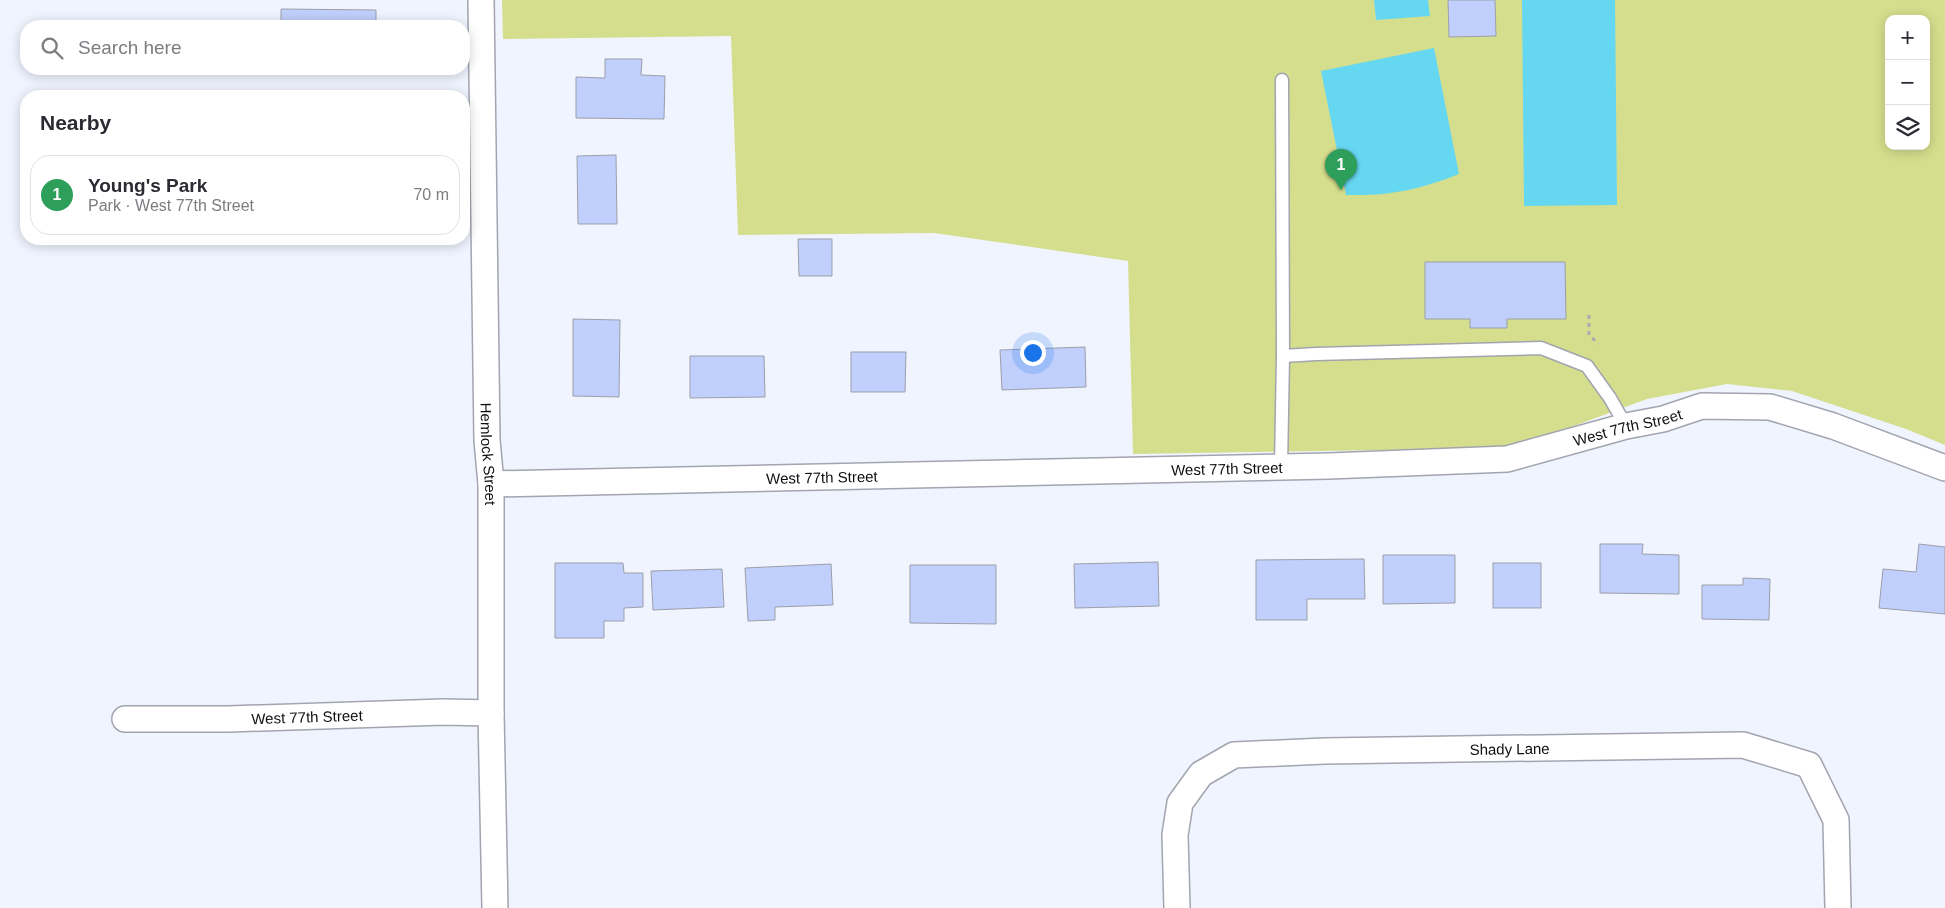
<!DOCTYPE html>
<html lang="en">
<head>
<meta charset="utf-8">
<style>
	:root { --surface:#fff; --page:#f2f2f3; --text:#2b2b33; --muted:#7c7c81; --line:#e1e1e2; --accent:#b45309 }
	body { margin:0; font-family:Arial,sans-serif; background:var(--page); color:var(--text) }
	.controls { position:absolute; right:15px; top:15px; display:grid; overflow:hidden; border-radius:10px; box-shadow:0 2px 12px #0003 }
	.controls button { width:45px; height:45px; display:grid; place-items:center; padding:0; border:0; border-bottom:1px solid var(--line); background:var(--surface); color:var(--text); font:25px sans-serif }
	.you { position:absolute; left:1032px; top:352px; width:18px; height:18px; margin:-12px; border:4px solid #fff; border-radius:50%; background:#1a73e8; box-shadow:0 0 0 8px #1a73e833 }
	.badge { display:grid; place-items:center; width:32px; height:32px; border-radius:50%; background:var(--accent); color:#fff; font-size:16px; font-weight:700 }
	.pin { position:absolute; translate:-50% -41px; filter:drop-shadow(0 1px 2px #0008) }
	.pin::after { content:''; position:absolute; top:26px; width:18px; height:15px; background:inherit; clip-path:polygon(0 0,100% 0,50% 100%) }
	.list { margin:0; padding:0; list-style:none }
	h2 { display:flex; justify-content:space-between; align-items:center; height:65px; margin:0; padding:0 20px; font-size:21px }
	h2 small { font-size:16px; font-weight:400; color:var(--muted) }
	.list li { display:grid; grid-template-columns:32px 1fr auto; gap:15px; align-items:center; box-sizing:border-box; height:80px; margin:0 10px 10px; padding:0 10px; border:1px solid var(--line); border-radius:20px }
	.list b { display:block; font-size:19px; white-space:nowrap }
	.list p { margin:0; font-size:16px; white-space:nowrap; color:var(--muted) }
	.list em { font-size:16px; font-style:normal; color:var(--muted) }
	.icon { flex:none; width:28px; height:28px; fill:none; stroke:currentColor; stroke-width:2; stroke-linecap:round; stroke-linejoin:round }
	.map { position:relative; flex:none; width:1945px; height:908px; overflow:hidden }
	.search { position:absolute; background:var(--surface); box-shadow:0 2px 12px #0003; left:20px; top:20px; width:450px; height:55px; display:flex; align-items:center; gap:12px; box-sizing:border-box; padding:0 18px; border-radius:20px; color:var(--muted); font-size:19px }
	.panel { position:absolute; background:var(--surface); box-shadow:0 2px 12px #0003; left:20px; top:90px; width:450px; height:155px; border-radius:20px }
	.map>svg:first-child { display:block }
	.green { fill:#d5de8d; fill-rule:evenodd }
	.water { fill:#66d7f1 }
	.building { fill:#c0cffc; stroke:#9c9fa9 }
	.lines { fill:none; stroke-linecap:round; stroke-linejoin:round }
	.lane-casing { stroke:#a2a5af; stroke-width:15 }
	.street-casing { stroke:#a2a5af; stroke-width:28 }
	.path { stroke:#a7aab3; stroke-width:3; stroke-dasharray:4 4; stroke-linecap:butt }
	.lane { stroke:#fff; stroke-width:12 }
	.street { stroke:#fff; stroke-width:25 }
	.labels { text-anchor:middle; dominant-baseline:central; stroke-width:4; stroke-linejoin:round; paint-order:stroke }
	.street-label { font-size:15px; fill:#0d0f12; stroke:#f0f4ff }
</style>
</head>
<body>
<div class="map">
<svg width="1945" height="908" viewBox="0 0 1945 908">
	<rect width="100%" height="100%" fill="#f0f4ff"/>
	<!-- green -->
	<path class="green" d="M502,0H1945V445L1906,429L1792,391L1727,384L1647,399L1547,436L1508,446L1455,449L1133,454L1128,261L934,233L738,235L731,36L503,39ZM1889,19H1926V146H1889Z"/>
	<!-- water -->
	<g class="water">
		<polygon points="1374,0 1428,0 1430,16 1376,20"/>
		<polygon points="1522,0 1615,0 1617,205 1524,206"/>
		<path d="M1434,48L1459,174C1418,190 1390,196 1346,195L1321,71Z"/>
	</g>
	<!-- building -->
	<g class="building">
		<polygon points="1448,0 1495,0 1496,36 1449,37"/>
		<polygon points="281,9 376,10 376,26 281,26"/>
		<polygon points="605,59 642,59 641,75 665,76 664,119 576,118 576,77 605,78"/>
		<polygon points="280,69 367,69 367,74 280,73"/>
		<polygon points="616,155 617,224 578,224 577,156"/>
		<polygon points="798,239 832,239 832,276 799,276"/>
		<polygon points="1425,262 1565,262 1566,319 1507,319 1507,328 1470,328 1470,319 1425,319"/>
		<polygon points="573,319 620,320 619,397 573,396"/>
		<polygon points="1085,347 1086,387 1002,390 1000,350"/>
		<polygon points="851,352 906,352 905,392 851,392"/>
		<polygon points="690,356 764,356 765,397 690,398"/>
		<polygon points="1600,544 1643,544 1642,554 1679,555 1679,594 1600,593"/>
		<polygon points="1919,544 1945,547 1945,614 1879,608 1883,569 1916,572"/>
		<polygon points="1383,555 1455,555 1455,603 1383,604"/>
		<polygon points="1364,559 1365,599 1307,599 1307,620 1256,620 1256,560"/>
		<polygon points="1158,562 1159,606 1075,608 1074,564"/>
		<polygon points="555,563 623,563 624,573 643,573 643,607 624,608 624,621 604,621 604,638 555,638"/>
		<rect x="1493" y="563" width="48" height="45"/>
		<polygon points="831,564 833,605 775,607 775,620 748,621 745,568"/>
		<polygon points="910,565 996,565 996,624 910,623"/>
		<polygon points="722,569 724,607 653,610 651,571"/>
		<polygon points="1743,578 1770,579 1769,620 1702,619 1702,585 1743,585"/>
	</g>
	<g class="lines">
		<defs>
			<g id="lane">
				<polyline points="1283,356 1316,354 1541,348 1587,366 1610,398 1626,426"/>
				<polyline points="1281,467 1283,356 1282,80"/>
			</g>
			<g id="street">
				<path id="s1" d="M481,0L487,440L491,484V713L495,908"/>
				<path id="s2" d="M491,484L1329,466L1507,459L1626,426L1663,419L1702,406L1770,407L1833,426L1945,468"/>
				<path id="s3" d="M125,719H229L443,712L491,713"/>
				<path id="s4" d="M1177,908L1175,835L1180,803L1201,774L1234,755L1324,751L1743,745L1809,765L1836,820L1838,908"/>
			</g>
		</defs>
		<!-- lane casing -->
		<use href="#lane" class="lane-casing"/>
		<!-- street casing -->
		<use href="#street" class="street-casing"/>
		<!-- path -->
		<polyline class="path" points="1589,315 1589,334 1598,344"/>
		<!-- lane -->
		<use href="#lane" class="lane"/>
		<!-- street -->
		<use href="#street" class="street"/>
	</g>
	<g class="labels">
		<!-- street labels -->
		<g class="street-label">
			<text stroke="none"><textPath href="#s2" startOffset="1141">West 77th Street</textPath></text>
			<text stroke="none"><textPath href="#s1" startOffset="454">Hemlock Street</textPath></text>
			<text stroke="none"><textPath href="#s2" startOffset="736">West 77th Street</textPath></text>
			<text stroke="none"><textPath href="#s2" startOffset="331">West 77th Street</textPath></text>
			<text stroke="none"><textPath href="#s3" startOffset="182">West 77th Street</textPath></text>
			<text stroke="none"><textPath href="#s4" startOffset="455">Shady Lane</textPath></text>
		</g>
	</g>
</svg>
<div class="controls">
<button>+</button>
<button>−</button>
<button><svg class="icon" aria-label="layers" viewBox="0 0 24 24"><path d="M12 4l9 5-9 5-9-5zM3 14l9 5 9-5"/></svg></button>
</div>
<div class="you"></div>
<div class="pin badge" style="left:1341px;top:190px;background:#2e9e5b">1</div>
<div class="search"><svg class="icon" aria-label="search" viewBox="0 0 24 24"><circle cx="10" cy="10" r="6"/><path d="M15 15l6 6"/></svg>Search here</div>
<section class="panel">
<h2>Nearby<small></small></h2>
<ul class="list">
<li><span class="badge" style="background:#2e9e5b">1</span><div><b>Young's Park</b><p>Park · West 77th Street</p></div><em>70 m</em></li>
</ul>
</section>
</div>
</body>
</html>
